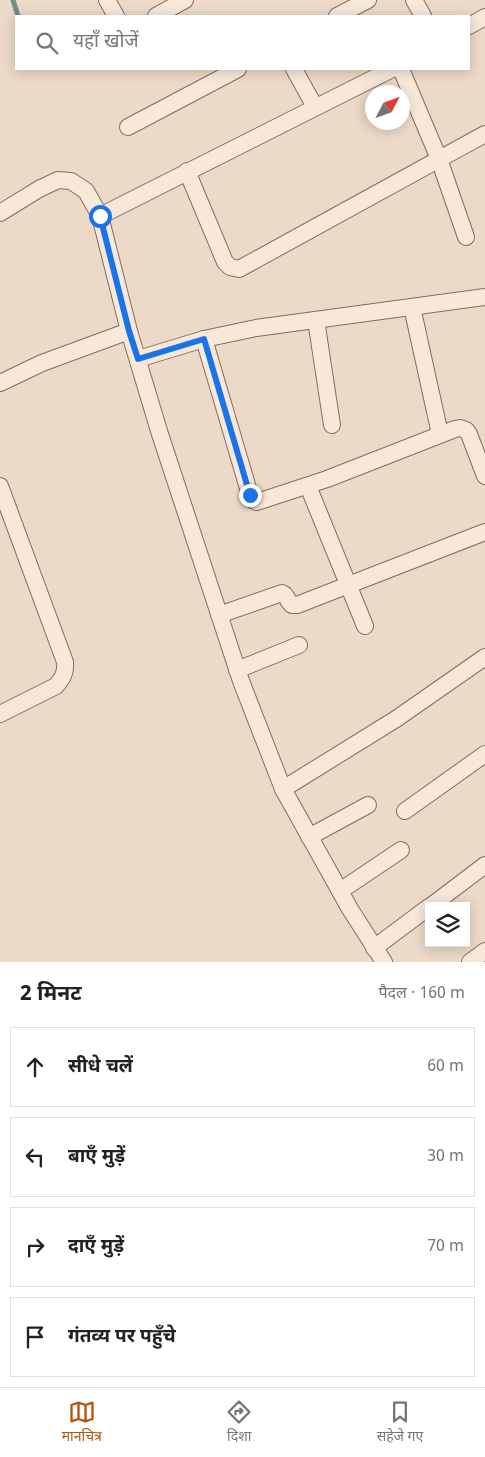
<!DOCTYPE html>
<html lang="hi">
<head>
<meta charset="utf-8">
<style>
	:root { --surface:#fff; --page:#f6f6f6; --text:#202124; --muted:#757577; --line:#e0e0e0; --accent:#b45309 }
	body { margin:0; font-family:Georgia,"Noto Sans Devanagari",serif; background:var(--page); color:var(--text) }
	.controls { position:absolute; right:15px; bottom:15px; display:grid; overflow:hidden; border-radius:0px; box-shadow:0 2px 12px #0003 }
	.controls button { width:45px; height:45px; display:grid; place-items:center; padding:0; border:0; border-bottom:1px solid var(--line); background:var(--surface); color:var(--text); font:25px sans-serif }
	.compass { position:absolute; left:365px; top:85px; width:45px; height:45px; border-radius:50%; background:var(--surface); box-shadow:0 2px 12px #0003; rotate:49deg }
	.stop { position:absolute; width:15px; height:15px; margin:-11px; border:4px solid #1a73e8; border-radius:50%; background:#fff }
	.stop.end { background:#1a73e8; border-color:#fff; box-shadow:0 1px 5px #0008 }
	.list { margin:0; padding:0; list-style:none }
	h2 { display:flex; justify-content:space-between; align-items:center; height:65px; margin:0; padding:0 20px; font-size:21px }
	h2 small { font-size:16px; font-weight:400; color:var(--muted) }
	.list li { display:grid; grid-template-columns:32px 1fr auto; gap:15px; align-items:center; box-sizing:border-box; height:80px; margin:0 10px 10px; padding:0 10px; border:1px solid var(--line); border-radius:0px }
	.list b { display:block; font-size:19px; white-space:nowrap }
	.list em { font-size:16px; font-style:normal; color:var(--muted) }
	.icon { flex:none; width:28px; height:28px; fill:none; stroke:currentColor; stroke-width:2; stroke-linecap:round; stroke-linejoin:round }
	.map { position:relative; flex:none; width:485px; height:962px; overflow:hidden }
	.search { position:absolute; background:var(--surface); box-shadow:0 2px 12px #0003; left:15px; right:15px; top:15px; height:55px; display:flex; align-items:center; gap:12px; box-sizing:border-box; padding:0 18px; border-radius:0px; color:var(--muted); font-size:19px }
	.sheet { height:425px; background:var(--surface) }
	nav { display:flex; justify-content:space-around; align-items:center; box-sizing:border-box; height:70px; border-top:1px solid var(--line); background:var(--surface); font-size:14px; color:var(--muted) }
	nav a { display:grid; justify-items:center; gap:2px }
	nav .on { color:var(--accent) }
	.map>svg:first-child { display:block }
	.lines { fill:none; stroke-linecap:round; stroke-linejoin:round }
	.stream { stroke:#6f8f80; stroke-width:5 }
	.minor-casing { stroke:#876b5d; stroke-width:18 }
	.minor { stroke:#f7e8da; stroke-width:16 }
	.route { stroke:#1a73e8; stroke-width:6 }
</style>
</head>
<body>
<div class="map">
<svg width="485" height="962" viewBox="0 0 485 962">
	<rect width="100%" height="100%" fill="#ecd9c7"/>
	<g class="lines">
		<!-- stream -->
		<polyline class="stream" points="13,0 18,16"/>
		<defs>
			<g id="minor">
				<polyline points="107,0 116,16"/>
				<polyline points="414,0 423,16"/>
				<polyline points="156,16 185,0"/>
				<polyline points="337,16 368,0"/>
				<polyline points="469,26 485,17"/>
				<polyline points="294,69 315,107"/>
				<polyline points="401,69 439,159 466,237"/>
				<polyline points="128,127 238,69"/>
				<polyline points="187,171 225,262 230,267 239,269 485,134"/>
				<polyline points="0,213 39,189 58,180 71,181 86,191 100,216 129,331 159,431 241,681 283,789 350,909 384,962"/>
				<polyline points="100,216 392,69"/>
				<polyline points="412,307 440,434"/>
				<polyline points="316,320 332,425"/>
				<polyline points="204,339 250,495 253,500 257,502 327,479 455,429 460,428 466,430 469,434 485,476"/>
				<polyline points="138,359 204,339 256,328 485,297"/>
				<polyline points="0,383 42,363 129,331"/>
				<path d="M0,486L65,662C66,672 63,678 56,686L0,714"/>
				<polyline points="308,486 365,626"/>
				<path d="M219,615L282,593C288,595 287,602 292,605H297L485,532"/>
				<polyline points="237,670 299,645"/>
				<polyline points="283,789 396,719 485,657"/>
				<polyline points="405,811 485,754"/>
				<polyline points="309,837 368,805"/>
				<polyline points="340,891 401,850"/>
				<polyline points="431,906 485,865"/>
				<polyline points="374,948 429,907"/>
				<polyline points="470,962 485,951"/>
			</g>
		</defs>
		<!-- minor casing -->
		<use href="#minor" class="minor-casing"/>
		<!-- minor -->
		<use href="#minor" class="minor"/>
	</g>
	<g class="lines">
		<!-- route -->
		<polyline class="route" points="100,216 129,331 138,359 204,339 250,495"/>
	</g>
</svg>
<div class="controls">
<button><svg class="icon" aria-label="layers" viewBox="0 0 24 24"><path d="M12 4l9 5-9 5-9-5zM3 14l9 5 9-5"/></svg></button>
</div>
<svg class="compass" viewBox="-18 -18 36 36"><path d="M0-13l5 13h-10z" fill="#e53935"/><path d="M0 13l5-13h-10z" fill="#757577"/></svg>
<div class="stop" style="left:100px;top:216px"></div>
<div class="stop end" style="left:250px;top:495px"></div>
<div class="search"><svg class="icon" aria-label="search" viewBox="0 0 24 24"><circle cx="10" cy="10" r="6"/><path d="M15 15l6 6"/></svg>यहाँ खोजें</div>
</div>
<section class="sheet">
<h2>2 मिनट<small>पैदल · 160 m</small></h2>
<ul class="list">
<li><svg class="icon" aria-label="ahead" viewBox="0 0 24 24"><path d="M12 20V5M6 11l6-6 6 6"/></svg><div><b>सीधे चलें</b></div><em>60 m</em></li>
<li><svg class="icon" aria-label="left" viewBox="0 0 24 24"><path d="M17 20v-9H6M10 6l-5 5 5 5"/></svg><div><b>बाएँ मुड़ें</b></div><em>30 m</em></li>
<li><svg class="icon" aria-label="right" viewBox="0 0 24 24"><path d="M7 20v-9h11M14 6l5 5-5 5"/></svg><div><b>दाएँ मुड़ें</b></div><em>70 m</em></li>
<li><svg class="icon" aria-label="arrive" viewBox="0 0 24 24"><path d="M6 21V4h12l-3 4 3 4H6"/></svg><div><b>गंतव्य पर पहुँचे</b></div></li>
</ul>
</section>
<nav>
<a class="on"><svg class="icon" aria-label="map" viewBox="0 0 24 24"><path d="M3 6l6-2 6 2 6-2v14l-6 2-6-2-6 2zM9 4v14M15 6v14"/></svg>मानचित्र</a>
<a><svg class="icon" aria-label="directions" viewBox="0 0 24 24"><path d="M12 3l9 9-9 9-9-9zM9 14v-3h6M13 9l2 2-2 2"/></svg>दिशा</a>
<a><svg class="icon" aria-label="saved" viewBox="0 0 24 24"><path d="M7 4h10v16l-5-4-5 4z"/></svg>सहेजे गए</a>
</nav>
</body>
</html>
